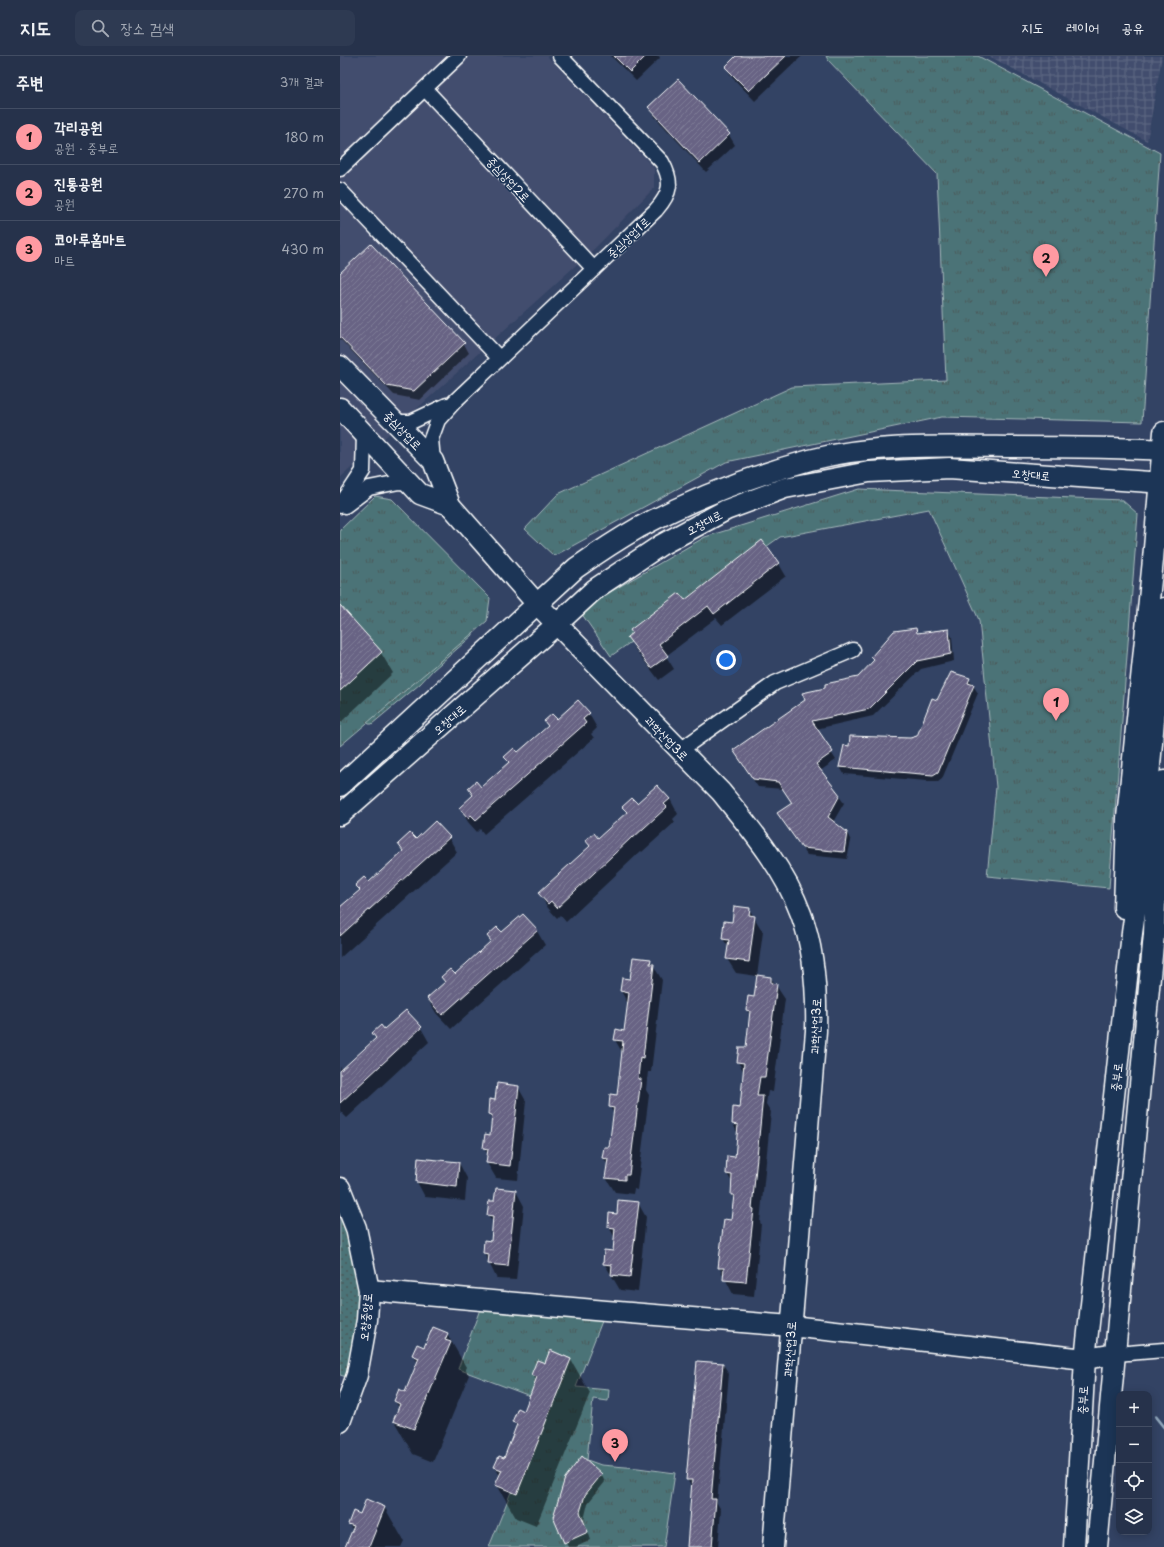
<!DOCTYPE html>
<html lang="ko">
<head>
<meta charset="utf-8">
<style>
	:root { --surface:#26324b; --page:#2e3a52; --text:#f1f3f6; --muted:#a4aab5; --line:#424d63; --accent:#ff9aa2 }
	body { margin:0; font-family:"Playpen Sans","Poor Story",sans-serif; background:var(--page); color:var(--text) }
	.controls { position:absolute; right:12px; bottom:12px; display:grid; overflow:hidden; border-radius:8px; box-shadow:0 2px 10px #0003 }
	.controls button { width:36px; height:36px; display:grid; place-items:center; padding:0; border:0; border-bottom:1px solid var(--line); background:var(--surface); color:var(--text); font:20px sans-serif }
	.you { position:absolute; left:386px; top:604px; width:14px; height:14px; margin:-10px; border:3px solid #fff; border-radius:50%; background:#1a73e8; box-shadow:0 0 0 6px #1a73e833 }
	.badge { display:grid; place-items:center; width:26px; height:26px; border-radius:50%; background:var(--accent); color:#111; font-size:13px; font-weight:700 }
	.pin { position:absolute; translate:-50% -33px; filter:drop-shadow(0 1px 2px #0008) }
	.pin::after { content:''; position:absolute; top:21px; width:14px; height:12px; background:inherit; clip-path:polygon(0 0,100% 0,50% 100%) }
	.list { margin:0; padding:0; list-style:none }
	h2 { display:flex; justify-content:space-between; align-items:center; height:52px; margin:0; padding:0 16px; font-size:17px }
	h2 small { font-size:13px; font-weight:400; color:var(--muted) }
	.list li { display:grid; grid-template-columns:26px 1fr auto; gap:12px; align-items:center; box-sizing:border-box; height:56px; padding:0 16px; border-top:1px solid var(--line) }
	.list b { display:block; font-size:15px; white-space:nowrap }
	.list p { margin:0; font-size:13px; white-space:nowrap; color:var(--muted) }
	.list em { font-size:13px; font-style:normal; color:var(--muted) }
	.icon { flex:none; width:22px; height:22px; fill:none; stroke:currentColor; stroke-width:2; stroke-linecap:round; stroke-linejoin:round }
	.map { position:relative; flex:none; width:824px; height:1491px; overflow:hidden }
	header { display:flex; align-items:center; gap:24px; box-sizing:border-box; height:56px; padding:0 20px; background:var(--surface); border-bottom:1px solid var(--line) }
	header strong { font-size:19px }
	nav { display:flex; gap:22px; margin-inline-start:auto; font-size:14px }
	.search { width:280px; height:36px; background:var(--page); display:flex; align-items:center; gap:10px; box-sizing:border-box; padding:0 14px; border-radius:8px; color:var(--muted); font-size:15px }
	main { display:flex }
	aside { flex:1; background:var(--surface) }
	.map>svg:first-child { display:block }
	.built { fill:#434d6e }
	.industrial { fill:url(#industrial-grid) }
	.grass { fill:url(#grass-dots); stroke:#a6b9bb }
	.park { fill:url(#park-tufts); stroke:#a6b9bb }
	.shadow { fill:#0007 }
	.lines { fill:none; stroke-linecap:round; stroke-linejoin:round }
	.stream { stroke:#90a6bb; stroke-width:3.5 }
	.building { fill:url(#building-hatch); stroke:#fff }
	.street-casing { stroke:#fff; stroke-width:17 }
	.secondary-casing { stroke:#fff; stroke-width:23 }
	.street { stroke:#1d3557; stroke-width:14 }
	.secondary { stroke:#1d3557; stroke-width:20 }
	.labels { text-anchor:middle; dominant-baseline:central; stroke-width:3.5; stroke-linejoin:round; paint-order:stroke }
	.street-label { font-size:12px; fill:#fff; stroke:#1d3557 }
</style>
</head>
<body>
<header>
<strong>지도</strong>
<div class="search"><svg class="icon" aria-label="search" viewBox="0 0 24 24"><circle cx="10" cy="10" r="6"/><path d="M15 15l6 6"/></svg>장소 검색</div>
<nav><a>지도</a><a>레이어</a><a>공유</a></nav>
</header>
<main>
<aside>
<h2>주변<small>3개 결과</small></h2>
<ul class="list">
<li><span class="badge">1</span><div><b>각리공원</b><p>공원 · 중부로</p></div><em>180 m</em></li>
<li><span class="badge">2</span><div><b>진통공원</b><p>공원</p></div><em>270 m</em></li>
<li><span class="badge">3</span><div><b>코아루홈마트</b><p>마트</p></div><em>430 m</em></li>
</ul>
</aside>
<div class="map">
<svg width="824" height="1491" viewBox="0 0 824 1491">
	<defs>
		<pattern id="industrial-grid" width="8" height="8" patternUnits="userSpaceOnUse"><rect width="8" height="8" fill="#434d6e"/><path d="M0 4h8M4 0v8" fill="none" stroke="#5f6884"/></pattern>
		<pattern id="grass-dots" width="8" height="8" patternUnits="userSpaceOnUse"><rect width="8" height="8" fill="#4c7377"/><path d="M2 2h.1M6 6h.1" fill="none" stroke="#4c5a5b" stroke-width="1.8" stroke-linecap="round"/></pattern>
		<pattern id="park-tufts" width="24" height="20" patternUnits="userSpaceOnUse"><rect width="24" height="20" fill="#4c7377"/><path d="M3 7l-1-3M5 7V3M7 7l1-3M15 17l-1-3M17 17v-4M19 17l1-3" fill="none" stroke="#4c5a5b"/></pattern>
		<pattern id="building-hatch" width="6" height="6" patternUnits="userSpaceOnUse"><rect width="6" height="6" fill="#676484"/><path d="M-1 1l2-2M0 6l6-6M5 7l2-2" fill="none" stroke="#7e7b96"/></pattern>
	</defs>
	<rect width="100%" height="100%" fill="#334364"/>
	<filter id="ink" filterUnits="userSpaceOnUse"><feTurbulence type="fractalNoise" baseFrequency=".025" numOctaves="2"/><feDisplacementMap in="SourceGraphic" scale="8" xChannelSelector="R" yChannelSelector="G"/><feConvolveMatrix kernelMatrix="1 2 1 2 8 2 1 2 1" color-interpolation-filters="sRGB"/></filter>
	<g filter="url(#ink)">
		<!-- built -->
		<polygon class="built" points="0,0 207,0 314,112 314,132 255,192 0,422"/>
		<!-- industrial -->
		<polygon class="industrial" points="649,0 822,0 807,85"/>
		<!-- grass -->
		<g class="grass">
			<polygon points="133,574 133,579 93,614 80,628 32,668 29,668 26,666"/>
			<polygon points="0,1141 22,1201 16,1324 0,1319"/>
		</g>
		<!-- park -->
		<g class="park">
			<polygon points="486,0 638,0 820,97 802,366 602,361 386,406 214,500 185,473 218,438 452,331 606,324 597,118 488,4"/>
			<polygon points="519,433 782,444 798,458 769,832 647,820 656,731 639,564 589,453 440,481 271,600 239,554 365,481"/>
			<polygon points="35,440 52,443 150,542 147,565 0,690 0,635 42,596 0,550 0,474"/>
			<polygon points="143,1245 266,1255 236,1331 269,1334 268,1345 253,1343 247,1404 261,1409 298,1412 335,1417 324,1491 149,1491 171,1436 177,1438 231,1303 210,1294 205,1307 197,1304 197,1321 190,1340 118,1313"/>
		</g>
		<!-- shadow -->
		<g class="shadow">
			<polygon points="271,0 319,0 320,2 296,25"/>
			<polygon points="398,0 462,0 415,45 392,21 386,11"/>
			<polygon points="338,25 389,79 395,89 366,116 315,61 310,51"/>
			<polygon points="0,218 124,288 129,297 80,344 54,339 0,283"/>
			<polygon points="422,486 439,508 446,520 382,569 376,562 326,600 334,613 319,624 295,593 288,581 345,546"/>
			<polygon points="0,551 41,597 53,617 0,667"/>
			<polygon points="575,574 578,578 608,574 612,581 614,605 581,613 533,660 476,673 496,704 480,715 504,747 493,766 507,777 511,785 507,803 467,799 443,765 453,747 443,733 418,731 398,702 486,633 519,622"/>
			<polygon points="629,623 638,637 602,723 598,726 504,718 500,711 509,691 570,683 577,681 597,645"/>
			<polygon points="249,658 257,672 251,678 254,682 144,778 140,773 137,776 128,766 120,752 133,740 129,733 141,732 169,707 166,701 178,698 208,671 205,665 217,665"/>
			<polygon points="330,743 338,758 333,763 335,766 302,796 301,795 226,866 220,859 217,862 208,852 199,837 250,791 246,784 258,783 287,757 284,751"/>
			<polygon points="109,782 117,796 0,902 0,852 20,835 16,829 29,827 63,796 59,789 76,785"/>
			<polygon points="409,853 423,876 417,920 396,917 387,903 389,892 383,883 392,867"/>
			<polygon points="197,875 205,889 111,973 96,957 88,943 105,927 102,921 115,919 152,886 148,880"/>
			<polygon points="310,904 322,924 311,1016 308,1016 306,1034 309,1039 297,1134 294,1133 293,1138 275,1136 266,1122 268,1109 263,1102 270,1093 274,1058 270,1051 277,1040 282,996 275,984 285,976 288,948 281,935 282,923 291,924"/>
			<polygon points="431,922 445,943 433,1036 428,1035 426,1048 431,1056 420,1166 421,1168 414,1240 393,1238 379,1211 392,1165 394,1143 392,1139 393,1128 387,1118 396,1102 398,1078 393,1068 401,1053 404,1016 398,1006 407,993 411,961 407,954"/>
			<polygon points="81,972 89,986 7,1062 0,1055 0,1011 3,1014 44,975"/>
			<polygon points="178,1031 186,1045 178,1124 156,1122 147,1107 148,1099 144,1092 151,1080 153,1065 149,1058 156,1045"/>
			<polygon points="79,1103 119,1107 127,1122 125,1145 85,1141 77,1126"/>
			<polygon points="176,1135 184,1150 176,1224 157,1223 144,1197 152,1186 154,1168 148,1159"/>
			<polygon points="298,1147 306,1161 298,1236 280,1234 264,1207 274,1196 275,1182 269,1171 278,1159"/>
			<polygon points="107,1278 126,1311 125,1313 129,1319 93,1406 73,1398 54,1365 59,1352 55,1345 65,1337 78,1307 73,1299"/>
			<polygon points="231,1304 250,1337 196,1470 176,1462 157,1429 160,1420 155,1411 164,1403 177,1371 174,1366 184,1356 197,1326 193,1319 205,1308"/>
			<polygon points="383,1308 389,1318 377,1447 381,1454 378,1491 348,1491 352,1432 347,1423"/>
			<polygon points="261,1418 265,1426 248,1447 244,1464 251,1484 236,1491 228,1491 214,1461"/>
			<polygon points="27,1445 45,1452 64,1485 61,1491 7,1491 13,1475 9,1468 21,1459"/>
		</g>
		<g class="lines">
			<!-- stream -->
			<polyline class="stream" points="816,1361 824,1371"/>
		</g>
		<!-- building -->
		<g class="building">
			<polygon points="274,0 306,0 290,16"/>
			<polygon points="396,0 446,0 409,35 385,11"/>
			<polygon points="338,23 390,78 360,107 308,51"/>
			<polygon points="31,188 125,287 74,335 47,330 0,281 0,217"/>
			<polygon points="422,484 439,507 374,558 368,550 319,588 328,600 311,612 287,581 292,577 290,574 339,537 345,544"/>
			<polygon points="0,549 42,596 0,635"/>
			<polygon points="576,572 577,577 609,573 611,598 577,605 529,653 472,665 493,696 476,708 500,739 488,761 507,776 504,796 462,792 437,757 452,747 438,726 413,723 393,694 465,644 462,637 485,632 485,628 518,621 534,604 531,601 554,575"/>
			<polygon points="611,616 630,622 628,627 634,629 598,716 593,719 499,711 504,689 509,690 510,680 570,682 577,680 592,642 597,644"/>
			<polygon points="238,644 250,657 243,663 246,667 136,764 131,759 128,762 119,752 133,739 128,732 136,725 141,731 169,706 164,701 174,692 178,696 208,670 204,665 212,658 217,663"/>
			<polygon points="317,729 330,743 324,748 327,751 293,782 292,781 217,852 211,845 208,848 198,837 250,790 245,784 254,777 258,782 287,756 282,751 292,742 297,747"/>
			<polygon points="95,765 110,781 0,880 0,851 20,834 15,829 24,821 29,826 63,795 58,788 70,777 76,783"/>
			<polygon points="394,850 410,852 409,859 415,860 409,906 386,903 389,884 382,883 384,865 392,866"/>
			<polygon points="183,858 198,874 102,959 87,942 105,926 101,921 110,913 115,918 151,885 147,880 157,871 162,876"/>
			<polygon points="293,901 311,903 310,908 314,908 303,1002 300,1001 298,1023 301,1023 289,1119 285,1119 285,1124 265,1122 268,1103 262,1102 264,1091 269,1091 274,1052 269,1051 270,1038 277,1039 281,1004 283,985 274,984 276,973 284,975 289,937 280,935 282,922 290,923"/>
			<polygon points="417,919 431,921 431,927 437,928 425,1021 420,1021 417,1040 423,1040 412,1152 414,1153 406,1226 383,1224 384,1212 378,1212 384,1163 391,1164 394,1139 391,1139 392,1119 386,1118 387,1100 395,1101 398,1069 392,1068 393,1051 400,1052 404,1007 397,1006 399,991 406,991 410,955 406,954 408,940 414,941"/>
			<polygon points="66,954 82,971 0,1047 0,1015 36,982 32,977 41,969 44,973"/>
			<polygon points="157,1027 179,1030 170,1110 146,1107 148,1093 143,1092 145,1078 150,1079 152,1059 148,1058 149,1043 155,1044"/>
			<polygon points="78,1102 119,1106 117,1131 76,1126"/>
			<polygon points="156,1132 176,1134 168,1210 148,1208 149,1198 143,1197 144,1184 151,1185 153,1160 147,1159 149,1145 154,1145"/>
			<polygon points="278,1144 299,1146 290,1221 271,1219 272,1209 263,1208 264,1194 273,1195 275,1172 268,1171 269,1157 277,1158"/>
			<polygon points="93,1271 108,1277 105,1284 111,1286 74,1373 53,1365 60,1348 54,1345 59,1333 65,1336 79,1302 72,1299 77,1288 84,1291"/>
			<polygon points="210,1294 231,1303 177,1438 155,1429 162,1414 154,1411 159,1400 164,1402 177,1368 172,1366 178,1352 184,1355 197,1321 191,1319 197,1304 205,1307"/>
			<polygon points="357,1305 383,1307 371,1443 376,1443 372,1491 347,1491 352,1424 346,1424"/>
			<polygon points="242,1400 262,1418 245,1439 240,1456 248,1476 224,1487 213,1461 225,1422"/>
			<polygon points="26,1443 45,1451 29,1491 5,1491 14,1470 8,1468 13,1455 20,1458"/>
		</g>
		<g class="lines">
			<defs>
				<g id="street">
					<polyline points="85,33 254,213"/>
					<polyline points="0,113 119,0"/>
					<polyline points="0,134 159,302"/>
					<polyline points="55,366 71,366 107,349"/>
					<path d="M93,405L91,383L98,364L115,345L316,154C331,137 333,126 322,106L220,0"/>
					<polyline points="0,450 23,415 24,378"/>
					<polyline points="5,450 29,432 59,426 70,427"/>
					<polyline points="339,695 435,627 513,594"/>
					<polyline points="776,1298 824,1294"/>
				</g>
				<g id="secondary">
					<polyline points="0,310 93,405 110,449 80,438 0,352"/>
					<path d="M110,449L197,548L381,736C411,773 444,812 461,858C475,895 477,936 476,975L433,1491"/>
					<path d="M0,730L236,512C256,498 277,484 298,472C352,443 411,420 470,404C534,388 601,390 667,391C719,391 772,391 824,394"/>
					<polyline points="0,759 216,569 255,533 321,489 386,454 445,432 529,416 609,412 824,427"/>
					<polyline points="784,852 787,762 813,504 824,376"/>
					<polyline points="0,1132 16,1172 29,1234 27,1264 17,1319 0,1366"/>
					<polyline points="29,1234 266,1255 451,1270 745,1303 776,1298"/>
					<polyline points="734,1491 745,1303 792,877 800,821 824,552"/>
					<polyline points="757,1491 814,878 816,816 824,725"/>
				</g>
			</defs>
			<!-- street casing -->
			<use href="#street" class="street-casing"/>
			<!-- secondary casing -->
			<use href="#secondary" class="secondary-casing"/>
			<!-- street -->
			<use href="#street" class="street"/>
			<!-- secondary -->
			<use href="#secondary" class="secondary"/>
		</g>
	</g>
	<g class="labels">
		<!-- street labels -->
		<g class="street-label">
			<text transform="translate(169 123) rotate(47)">중심상업2로</text>
			<text transform="translate(288 181) rotate(-43)">중심상업1로</text>
			<text transform="translate(63 374) rotate(46)">중심상업로</text>
			<text transform="translate(691 418) rotate(5)">오창대로</text>
			<text transform="translate(364 466) rotate(-28)">오창대로</text>
			<text transform="translate(109 663) rotate(-41)">오창대로</text>
			<text transform="translate(327 682) rotate(46)">과학산업3로</text>
			<text transform="translate(475 970) rotate(-88)">과학산업3로</text>
			<text transform="translate(776 1021) rotate(-84)">중부로</text>
			<text transform="translate(25 1261) rotate(-85)">오창중앙로</text>
			<text transform="translate(449 1293) rotate(-86)">과학산업3로</text>
			<text transform="translate(742 1344) rotate(-87)">중부로</text>
		</g>
	</g>
</svg>
<div class="controls">
<button>+</button>
<button>−</button>
<button><svg class="icon" aria-label="locate" viewBox="0 0 24 24"><circle cx="12" cy="12" r="6"/><path d="M12 2v4M12 18v4M2 12h4M18 12h4"/></svg></button>
<button><svg class="icon" aria-label="layers" viewBox="0 0 24 24"><path d="M12 4l9 5-9 5-9-5zM3 14l9 5 9-5"/></svg></button>
</div>
<div class="you"></div>
<div class="pin badge" style="left:716px;top:665px">1</div>
<div class="pin badge" style="left:706px;top:221px">2</div>
<div class="pin badge" style="left:275px;top:1406px">3</div>
</div>
</main>
</body>
</html>
